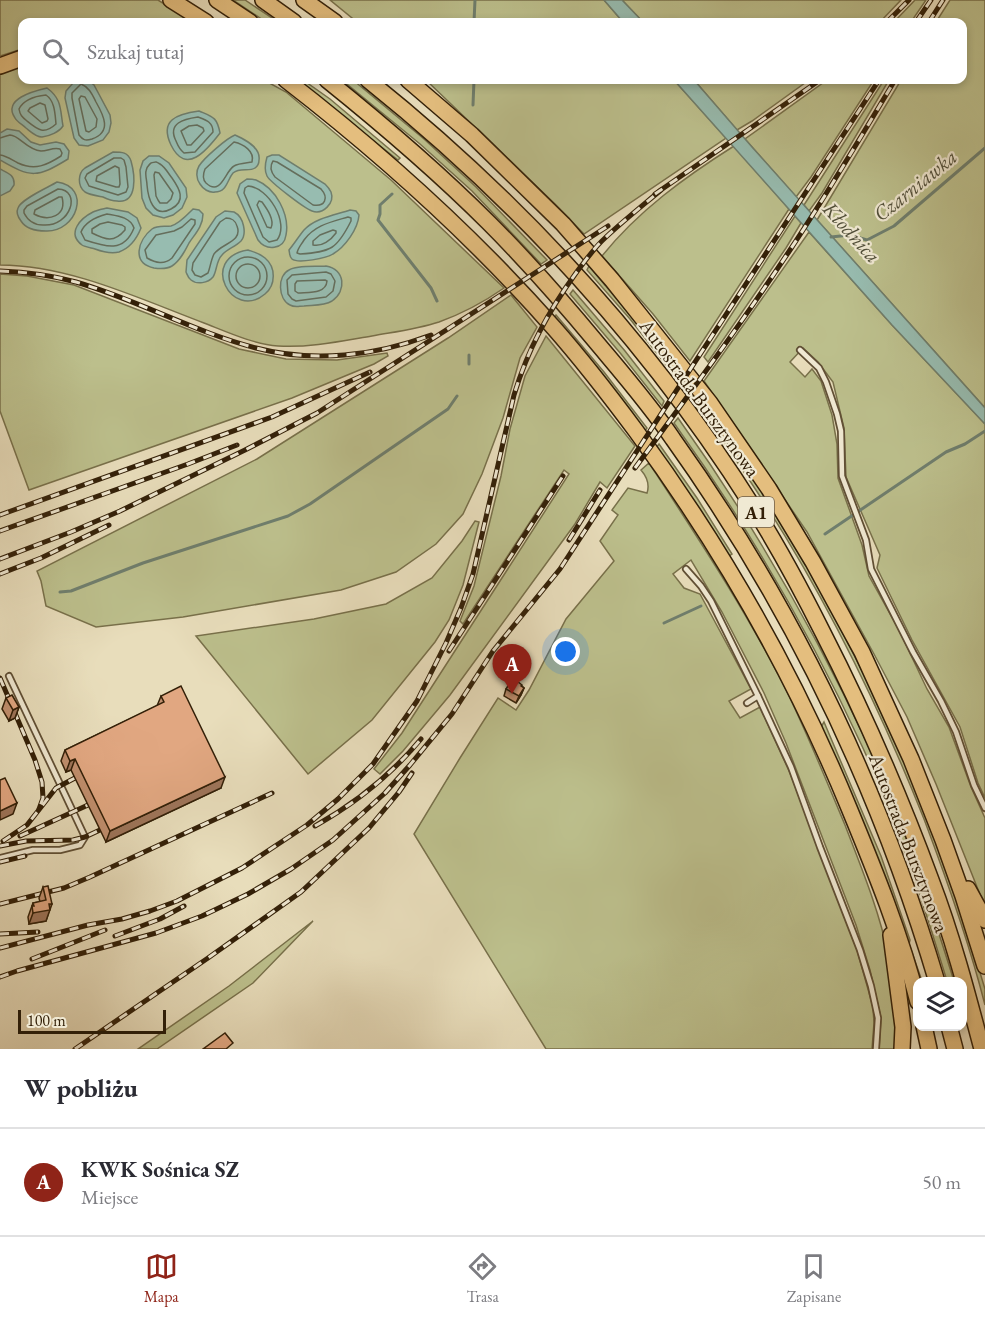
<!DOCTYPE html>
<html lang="pl">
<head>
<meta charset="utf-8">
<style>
	:root { --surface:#fff; --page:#f2f2f3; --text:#2b2b33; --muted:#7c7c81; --line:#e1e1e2; --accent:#8f2418 }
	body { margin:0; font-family:"EB Garamond",serif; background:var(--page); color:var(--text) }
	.controls { position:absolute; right:18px; bottom:18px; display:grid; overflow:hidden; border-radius:12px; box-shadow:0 3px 9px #0003 }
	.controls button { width:54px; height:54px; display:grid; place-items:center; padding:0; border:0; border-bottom:2px solid var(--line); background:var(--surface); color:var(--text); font:30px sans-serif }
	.scale { position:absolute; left:18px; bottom:15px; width:148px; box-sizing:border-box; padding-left:6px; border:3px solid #332008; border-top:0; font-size:16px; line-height:21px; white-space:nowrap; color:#332008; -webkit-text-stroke:4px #f0e9d3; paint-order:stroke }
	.you { position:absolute; left:566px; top:652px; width:21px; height:21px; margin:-15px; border:4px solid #fff; border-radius:50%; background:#1a73e8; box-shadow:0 0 0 9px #1a73e833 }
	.badge { display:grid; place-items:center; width:39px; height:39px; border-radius:50%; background:var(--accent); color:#fff; font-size:20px; font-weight:700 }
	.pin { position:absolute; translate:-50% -50px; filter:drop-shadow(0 2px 3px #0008) }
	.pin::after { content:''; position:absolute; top:32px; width:21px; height:18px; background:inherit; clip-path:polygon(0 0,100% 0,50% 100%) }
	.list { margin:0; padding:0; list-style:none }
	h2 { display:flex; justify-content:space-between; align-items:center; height:78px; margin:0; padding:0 24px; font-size:26px }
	h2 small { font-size:20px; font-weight:400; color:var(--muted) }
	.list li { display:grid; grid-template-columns:39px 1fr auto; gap:18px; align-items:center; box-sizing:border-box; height:108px; padding:0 24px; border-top:2px solid var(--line) }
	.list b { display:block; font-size:22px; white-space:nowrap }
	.list p { margin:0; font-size:20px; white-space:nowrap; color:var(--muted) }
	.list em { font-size:20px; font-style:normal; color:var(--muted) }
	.icon { flex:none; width:33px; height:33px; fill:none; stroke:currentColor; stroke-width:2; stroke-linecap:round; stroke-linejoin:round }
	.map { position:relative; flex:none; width:985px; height:1049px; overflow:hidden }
	.search { position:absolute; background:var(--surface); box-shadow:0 3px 9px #0003; left:18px; right:18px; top:18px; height:66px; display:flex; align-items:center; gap:15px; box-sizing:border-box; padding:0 21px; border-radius:12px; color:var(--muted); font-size:22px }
	.sheet { height:186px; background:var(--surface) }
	nav { display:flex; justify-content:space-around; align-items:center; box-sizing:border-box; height:84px; border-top:2px solid var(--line); background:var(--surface); font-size:16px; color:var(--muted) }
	nav a { display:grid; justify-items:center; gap:3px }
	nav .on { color:var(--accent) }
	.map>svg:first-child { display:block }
	.green { fill:#bcbf8c; stroke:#78704a; stroke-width:1.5 }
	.water { fill:#97bcb0; stroke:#6f7e6d; stroke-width:1.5 }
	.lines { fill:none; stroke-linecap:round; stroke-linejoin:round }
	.shore { stroke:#656e5c; stroke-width:1.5 }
	.stream { stroke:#6f7e6d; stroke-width:3 }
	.lane-casing { stroke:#604f35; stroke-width:8 }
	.highway-casing { stroke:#332008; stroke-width:18 }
	.lane { stroke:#f0e9d3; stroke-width:4.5 }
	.highway { stroke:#e4be7e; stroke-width:15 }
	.rail-casing { stroke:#332008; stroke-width:5 }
	.rail { stroke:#f0e9d3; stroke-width:3; stroke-dasharray:9; stroke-linecap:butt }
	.wall { fill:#c2906f; stroke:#332008; stroke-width:1.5 }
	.shaded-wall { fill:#9e755a; stroke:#332008; stroke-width:1.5 }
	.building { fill:#e1a781; stroke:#332008; stroke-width:1.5 }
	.labels { text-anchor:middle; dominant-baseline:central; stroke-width:4.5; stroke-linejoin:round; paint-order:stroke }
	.shield { fill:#f0e9d3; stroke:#6c5c45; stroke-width:1.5 }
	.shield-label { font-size:18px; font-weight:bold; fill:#332008 }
	.street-label { font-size:20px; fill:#332008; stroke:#f0e9d3 }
	.water-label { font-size:21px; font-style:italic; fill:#514f3a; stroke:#f0e9d3 }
</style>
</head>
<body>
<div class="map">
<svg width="985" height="1049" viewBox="0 0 985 1049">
	<rect width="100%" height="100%" fill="#e8ddbb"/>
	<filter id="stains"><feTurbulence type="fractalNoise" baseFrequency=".00333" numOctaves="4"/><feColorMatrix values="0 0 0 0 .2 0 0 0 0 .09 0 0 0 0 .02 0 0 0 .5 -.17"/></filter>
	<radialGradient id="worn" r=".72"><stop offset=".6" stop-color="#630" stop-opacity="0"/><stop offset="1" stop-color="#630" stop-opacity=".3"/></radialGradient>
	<!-- green -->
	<g class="green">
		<polygon points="0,0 158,0 193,22 22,22 22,49 0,56"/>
		<polygon points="233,0 245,0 278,22 266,22"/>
		<polygon points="330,0 604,0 623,22 357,22"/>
		<polygon points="622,0 901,0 880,22 643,22"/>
		<polygon points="915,0 926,0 911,22 894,22"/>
		<polygon points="950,0 985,0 985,408 817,220 901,80 962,80 962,22 936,22"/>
		<path d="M22,63V80H264L286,92L391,180L504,288C484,302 461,314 439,322C418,329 394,332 372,336C342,341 309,348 278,346C253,344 227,332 204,323C140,299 69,265 0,265V71Z"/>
		<polygon points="296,80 303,80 330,99 400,158 398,160"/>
		<polygon points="342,80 353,80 424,139 476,187 547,260 541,264 472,191 420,144"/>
		<polygon points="426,80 674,80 726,138 584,234 555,204"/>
		<polygon points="694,80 809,80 752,121 737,130"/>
		<polygon points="827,80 874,80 811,177 796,197 745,139"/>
		<polygon points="884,80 889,80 822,193 809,211 804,205"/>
		<path d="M734,146L789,209L690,361L653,314L602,256C638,211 685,177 734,146Z"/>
		<polygon points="795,216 801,223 786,248 708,362 704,357"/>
		<polygon points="809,232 892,325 985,424 985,798 978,783 960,727 912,640 877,568 880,555 846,477 844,428 833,382 818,362 803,348 790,362 805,377 812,369 821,381 832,415 837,444 838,478 862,545 869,576 899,630 927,689 949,727 971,787 985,818 985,907 936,784 907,717 874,654 807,532 704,381"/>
		<polygon points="589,266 681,376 678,380 630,319 587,270"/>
		<polygon points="0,274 27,276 74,285 239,349 286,359 337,360 387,353 388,356 374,364 292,398 29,490 0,411"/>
		<polygon points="573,290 625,351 664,401 662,406 621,354 570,294"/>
		<polygon points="511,295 537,327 520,358 503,418 482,474 463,514 436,544 396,572 341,590 183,617 96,627 46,606 41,581 37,571 257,459 448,338"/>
		<polygon points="556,315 604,372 647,428 645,431 554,319"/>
		<polygon points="546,336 635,446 607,488 600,482 575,524 450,695 403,751 380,774 374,769 402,733 569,474 564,470 463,624 460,621 474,586 501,476 510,429 525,376"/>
		<path d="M695,394L753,477L786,528L813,575L881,708L917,789L964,920L985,989V1005C969,942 947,880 924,819C881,711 830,606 767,507C743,470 719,433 692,398Z"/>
		<path d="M678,418C751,520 814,629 867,743C902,820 929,901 954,981H947C923,902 897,822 862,746C810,633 747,525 674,423Z"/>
		<polygon points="659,444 697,498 732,554 729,556 656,448"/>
		<path d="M649,463C698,538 749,615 789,696C809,738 827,782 845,825C861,867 879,910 888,954C893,985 896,1018 895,1049H879L881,1018L870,970L856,925L786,743L764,693L722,612L691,560L673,574L684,588L700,594L751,689L729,701L740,718L760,707L790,773L857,950L873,1007L874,1023L872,1049H546L414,834L460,758L498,698L516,710L529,690L566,619L614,561L600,541L618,515L612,510L628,488L647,493C650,484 647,477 641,470Z"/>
		<polygon points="475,521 479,522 463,585 449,620 435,642 372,720 308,774 196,636 314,619 386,604 432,578 462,541"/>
		<polygon points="824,722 881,856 910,940 909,944 922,981 918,981 821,727"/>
		<polygon points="313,921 253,983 157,1049 138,1049 229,986"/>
	</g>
	<!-- water -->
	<g class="water">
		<polygon points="604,0 622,0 643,22 623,22"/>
		<polygon points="80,80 89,81 94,85 110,115 111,123 109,132 103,140 88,146 79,145 74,138 65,98 66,91 73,83"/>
		<polygon points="674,80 694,80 752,147 985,408 985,424 892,325"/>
		<path d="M47,88C62,99 60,109 63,126C59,132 50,136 42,137C36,137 31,132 26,128C23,125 17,122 15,118C2,99 34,91 47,88Z"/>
		<path d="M199,111C213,117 217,117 220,133C207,150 186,176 171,145C159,120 177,114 199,111Z"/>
		<path d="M7,129L19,131L31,142L40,145L56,142L64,144L69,151L68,159C37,178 31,178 0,160V133Z"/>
		<path d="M235,135C244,139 261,147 259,160C259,163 258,166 255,168C249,172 240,167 233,173C227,180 227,192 215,192C209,193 203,189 200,184C196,179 196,171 199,166C204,158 227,138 235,135Z"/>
		<path d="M113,152C122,152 128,152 131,161C135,175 138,204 117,201C112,201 107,199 103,197C98,196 90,195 85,192C77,186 78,173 85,168Z"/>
		<path d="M272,155H279L325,184C326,185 330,190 331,192C335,203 323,215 312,211C304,208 270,182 267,176C264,170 265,164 267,157Z"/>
		<polygon points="149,156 159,156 169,163 186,188 187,197 182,208 173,215 164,218 153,215 146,208 142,198 140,170 143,161"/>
		<path d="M0,169C8,173 15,175 14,185L10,191L0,196Z"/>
		<path d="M247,179C250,179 253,179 256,180C276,188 290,215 286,235C284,250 266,251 258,240L237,193L240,184Z"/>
		<path d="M57,182C92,187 77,232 46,231C37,231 26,229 21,221C18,217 16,212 18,208C21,199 49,187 57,182Z"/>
		<path d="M107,208L128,212L137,218L141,228C137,238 130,248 119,252C111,254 103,252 95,249C92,248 85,247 82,245C66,233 81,218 93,212C97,210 103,209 107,208Z"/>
		<path d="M193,209L199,210L203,214C203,226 195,234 189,243C185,251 180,261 172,266C167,269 161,269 154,268C131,263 138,240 152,229C158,225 164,227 171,226C179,224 187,215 193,209Z"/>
		<path d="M350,210L356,211L359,215C358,229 345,247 333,254C327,258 298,264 292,259C289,256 290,254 289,250C294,244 299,236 304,230C315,218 335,215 350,210Z"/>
		<path d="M225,211C225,211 234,212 234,212C244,217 247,234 241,241C235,247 227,249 222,255C216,261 217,271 213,277C208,283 197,285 191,280C188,278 187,274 186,272L187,260L216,217Z"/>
		<path d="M248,250C254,252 259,253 265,258C276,267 276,285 265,294C232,322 198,258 248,250Z"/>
		<path d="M326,266C345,269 347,291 332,301C324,306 313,305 304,306C299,306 295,308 290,305C278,299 277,276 289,270C297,265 316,267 326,266Z"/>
	</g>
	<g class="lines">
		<!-- shore -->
		<g class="shore">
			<path d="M81,84C89,87 92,94 96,102C104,116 112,132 92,139C85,141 83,140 79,135L72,98V93Z"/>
			<path d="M46,95C55,101 55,114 56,124C44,135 38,130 27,121C22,117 20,115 19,109C24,99 36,96 46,95Z"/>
			<polygon points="81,96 85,97 97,119 96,127 89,132 86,131 79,99"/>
			<polygon points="40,103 45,105 48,119 47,121 42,123 28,111 30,108"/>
			<path d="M198,117C206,120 213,122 213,132L195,152L184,153C179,149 178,146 176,141C167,123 184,119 198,117Z"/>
			<polygon points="197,125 203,128 204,131 191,145 187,145 181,131 189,126"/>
			<path d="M0,138C3,137 6,136 10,135C19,135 27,150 41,151C48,151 53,147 60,149L62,153L61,156C47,165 35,171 18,163C12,160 7,156 0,155"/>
			<path d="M234,142C243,144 255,151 252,162C247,163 239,163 234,166C225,171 221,197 206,183C202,179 203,174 205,169Z"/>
			<polygon points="114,158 121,158 124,160 126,167 128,187 126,192 118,195 89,186 85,178 87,174"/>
			<path d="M273,161L277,162L321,189C329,198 325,207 313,205L275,177C271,172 269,167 273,161Z"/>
			<path d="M151,163C156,162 155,161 160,164C165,167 168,173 172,178C179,188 187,201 171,209C153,219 148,197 147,185C147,181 145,175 146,171C147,166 148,166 151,163Z"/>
			<polygon points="115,166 119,168 120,184 119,187 116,187 96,181 97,176"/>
			<polygon points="155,172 159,173 173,193 171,199 167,203 160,203 158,200 156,196 154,175"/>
			<path d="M248,186C268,187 290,223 277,240L269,242L263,237L244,193L245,188Z"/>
			<path d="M58,189C82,190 71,227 43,225C34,225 28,221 24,213V210L27,206Z"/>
			<path d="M59,197H62C67,216 49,222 34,214L35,210Z"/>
			<path d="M259,201L262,202C267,209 275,220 271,228L267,227L257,205Z"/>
			<path d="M107,214C118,216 130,217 134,228C124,253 106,247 85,240L81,232C85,222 96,217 107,214Z"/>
			<path d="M348,217L351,218V221C337,249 331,252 300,254L297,253C298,248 301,245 304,240C315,225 331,222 348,217Z"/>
			<path d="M226,218C232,218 235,220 237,226C243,242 222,243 214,254C211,260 210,268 208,273L201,277L195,275L192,270L193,263L220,222Z"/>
			<path d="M191,219L195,220V224L172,258C164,265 156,263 147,258L145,250L156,235L174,231L182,227Z"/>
			<path d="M108,222L122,225L125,227V230C114,243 106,240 92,233V229L100,224Z"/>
			<path d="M333,230L336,231V233C331,240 322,247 313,245V241L320,235Z"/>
			<circle cx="248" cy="276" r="19"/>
			<circle cx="248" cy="276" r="12"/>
			<polygon points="326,272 331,274 335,281 333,291 326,297 296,301 292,299 288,294 287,280 292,275"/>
			<path d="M325,280L327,281C326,294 309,292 298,293L295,291V284L297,281Z"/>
		</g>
		<!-- stream -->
		<g class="stream">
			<polyline points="474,22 475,0"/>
			<polyline points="473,105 474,80"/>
			<polyline points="392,194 380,205 380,214 378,220 431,288 437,301"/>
			<polyline points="831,237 850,235 867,240 894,226 985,148"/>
			<polyline points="469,364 469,355"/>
			<polyline points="825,534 946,452 965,444 985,431"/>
			<polyline points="60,592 71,591 143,563 288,516 310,504 448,409 457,396"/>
			<polyline points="664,623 701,606"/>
		</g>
		<defs>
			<g id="lane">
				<polyline points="800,350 819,368 826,382 837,414 841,431 842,476 866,540 871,569 913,652 941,701 956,732 974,785 985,808"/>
				<polyline points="686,569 701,586 711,601 758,696 791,767 820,847 860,950 871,986 878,1018 876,1049"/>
				<polyline points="747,703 758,696"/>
				<polyline points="0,858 33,850 60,850 80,845 85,837 9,676"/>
			</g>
			<g id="highway">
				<polyline points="171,0 206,22"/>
				<polyline points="217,0 250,22"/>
				<polyline points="263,0 294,22"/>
				<polyline points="304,0 335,22"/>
				<polyline points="0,66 22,58"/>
				<path d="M286,80C383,155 473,236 554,328C583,361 610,396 636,431C722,548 794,674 849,808C875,871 901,935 918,1002"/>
				<path d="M327,80C383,125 438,172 489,223C527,261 563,302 597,343C623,374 650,405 673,439C791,604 879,787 937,982"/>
				<path d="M368,80C519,201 652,346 755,510C780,550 802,591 823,633C864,713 900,796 931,880C952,935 967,992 982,1049"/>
				<polyline points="408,80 472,135 563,224 612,280 710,403 769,489 813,562 862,652 911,759 943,840 963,896 985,966"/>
				<polyline points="968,889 985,920"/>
				<polyline points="891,935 903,1027 902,1049"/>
				<polyline points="924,1026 929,1049"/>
				<polyline points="949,1026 955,1049"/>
			</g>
		</defs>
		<!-- lane casing -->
		<use href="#lane" class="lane-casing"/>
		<!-- highway casing -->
		<use href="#highway" class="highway-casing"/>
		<!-- lane -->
		<use href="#lane" class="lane"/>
		<!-- highway -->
		<use href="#highway" class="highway"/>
		<defs>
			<g id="rail">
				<polyline points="887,22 909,0"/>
				<polyline points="916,22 931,0"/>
				<polyline points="929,22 943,0"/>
				<polyline points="655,194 820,80"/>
				<path d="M0,271C26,272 51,275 76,282C138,300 194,332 256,348C314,363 375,356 431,335"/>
				<path d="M635,468C688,396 741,324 790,250C827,194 861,137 895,80"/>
				<polyline points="0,515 272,417 370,372"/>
				<polyline points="0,531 188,464 237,445"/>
				<polyline points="569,540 600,490"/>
				<polyline points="0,559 71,532 120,511 245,450 317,413 608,226"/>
				<polyline points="0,574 41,558 109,525"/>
				<polyline points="449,651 563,476"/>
				<polyline points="0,678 35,760 42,782 43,798 39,809"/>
				<path d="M315,826C356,803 391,775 421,739"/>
				<polyline points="20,836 88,805"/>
				<polyline points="3,841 27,825 56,788 75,778"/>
				<polyline points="0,846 26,841 73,840 85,837 100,830"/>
				<polyline points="0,862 25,856"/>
				<polyline points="0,904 64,888 90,877 272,793"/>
				<polyline points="0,934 38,932"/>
				<polyline points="115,936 160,919 184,906"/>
				<path d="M0,948L88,925L122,919L150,911L177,901L242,868L307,825L338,799L373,764L417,701L446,643L461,608L473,574L514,395C528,349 548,312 576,273C585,261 594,248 605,238C623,221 642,206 661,190"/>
				<polyline points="32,959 105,930"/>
				<polyline points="0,977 17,971 156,933 202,916 248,894 291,869 333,840 385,793 410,765 452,714 493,651 560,569 879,80"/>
				<polyline points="75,1049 208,958 301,892 369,828 399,792 412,773"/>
			</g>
		</defs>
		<!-- rail casing -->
		<use href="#rail" class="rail-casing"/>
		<!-- rail -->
		<use href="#rail" class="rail"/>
	</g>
	<!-- wall -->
	<g class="wall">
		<polygon points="522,686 524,688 521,695 516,703 504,696 506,689"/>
		<polygon points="161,696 221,788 106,842 71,770 66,772 61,761 65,750 157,706"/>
		<polygon points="6,698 19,707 15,718 9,721 2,709"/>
		<polygon points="43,887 50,908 46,921 29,924 28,917 33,903 40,902 39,898"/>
	</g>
	<!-- shaded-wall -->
	<g class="shaded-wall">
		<polygon points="524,688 521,695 516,703 519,696"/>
		<polygon points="19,707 15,718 9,721 13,710"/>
		<polygon points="75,759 71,770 66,772 70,761"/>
		<polygon points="225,777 221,788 106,842 110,831"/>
		<polygon points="17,803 13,814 0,820 0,811"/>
		<polygon points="49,904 52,904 46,921 29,924 33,913"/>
	</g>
	<!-- building -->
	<g class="building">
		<polygon points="513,678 522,685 521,686 524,688 519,696 506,689"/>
		<polygon points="181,686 225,777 110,831 75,759 70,761 65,750 164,702 161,696"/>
		<polygon points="12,695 19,707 13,710 6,698"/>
		<polygon points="5,778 17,803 0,811 0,780"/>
		<polygon points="48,886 52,904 49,904 50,910 33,913 32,906 34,906 33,903 46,900 43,887"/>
		<polygon points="225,1033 233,1043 226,1049 203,1049"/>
	</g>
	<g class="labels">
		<!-- shield labels -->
		<rect class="shield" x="738" y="497" width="36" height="30" rx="4.5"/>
		<g class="shield-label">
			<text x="756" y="512">A1</text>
		</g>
		<!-- street labels -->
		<g class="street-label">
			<text transform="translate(700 398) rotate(54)">Autostrada Bursztynowa</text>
			<text transform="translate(909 843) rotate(69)">Autostrada Bursztynowa</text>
		</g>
		<!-- water labels -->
		<g class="water-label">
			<text transform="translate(915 185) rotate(-39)">Czarniawka</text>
			<text transform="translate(852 232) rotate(48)">Kłodnica</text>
		</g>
	</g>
	<rect width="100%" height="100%" filter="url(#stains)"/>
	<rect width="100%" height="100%" fill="url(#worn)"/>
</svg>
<div class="controls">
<button><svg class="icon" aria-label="layers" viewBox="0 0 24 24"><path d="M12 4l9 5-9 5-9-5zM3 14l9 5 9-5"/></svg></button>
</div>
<div class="scale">100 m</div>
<div class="you"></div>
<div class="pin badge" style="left:512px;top:694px">A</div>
<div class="search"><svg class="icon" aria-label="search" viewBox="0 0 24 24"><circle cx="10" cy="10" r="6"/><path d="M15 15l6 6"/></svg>Szukaj tutaj</div>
</div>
<section class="sheet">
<h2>W pobliżu<small></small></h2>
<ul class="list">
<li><span class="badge">A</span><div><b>KWK Sośnica SZ</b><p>Miejsce</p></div><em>50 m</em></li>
</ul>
</section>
<nav>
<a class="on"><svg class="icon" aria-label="map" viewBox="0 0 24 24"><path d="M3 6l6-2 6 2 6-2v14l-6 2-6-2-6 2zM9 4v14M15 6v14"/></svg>Mapa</a>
<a><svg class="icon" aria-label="directions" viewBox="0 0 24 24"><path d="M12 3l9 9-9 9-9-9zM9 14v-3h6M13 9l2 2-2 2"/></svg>Trasa</a>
<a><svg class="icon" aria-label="saved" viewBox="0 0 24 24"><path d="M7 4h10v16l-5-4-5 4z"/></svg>Zapisane</a>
</nav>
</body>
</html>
